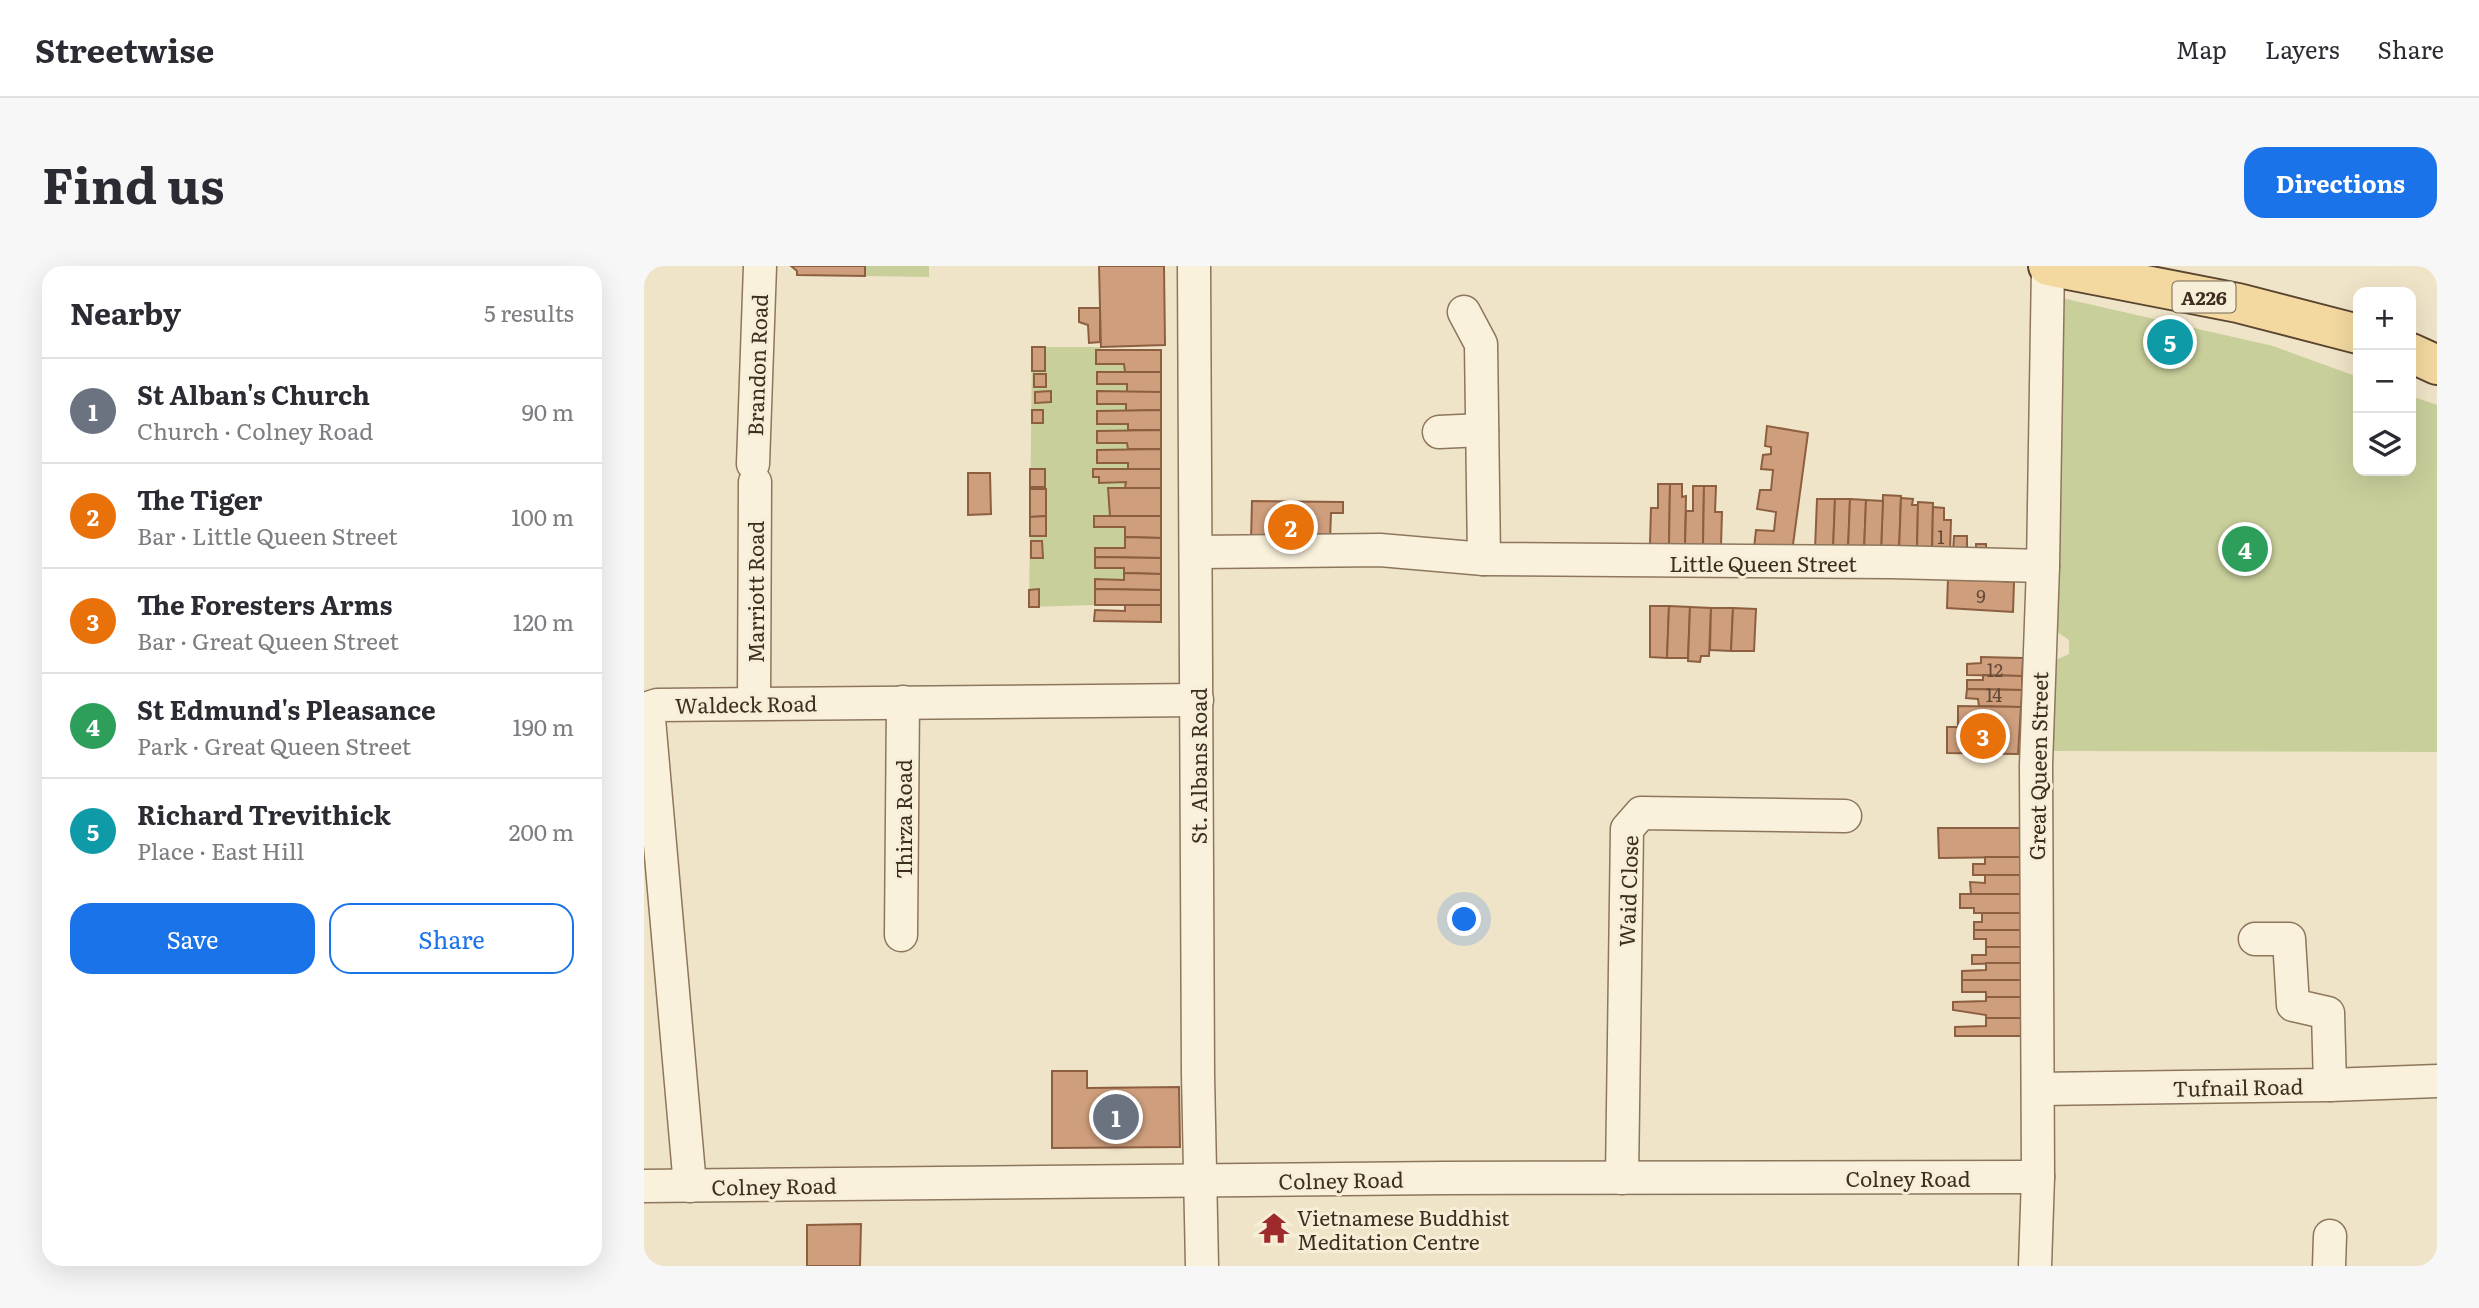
<!DOCTYPE html>
<html lang="en">
<head>
<meta charset="utf-8">
<style>
	:root { --surface:#fff; --page:#f7f7f7; --text:#2b2b33; --muted:#7c7c81; --line:#e1e1e2; --accent:#1a73e8 }
	body { margin:0; font-family:Literata,serif; background:var(--page); color:var(--text) }
	.controls { position:absolute; right:21px; top:21px; display:grid; overflow:hidden; border-radius:14px; box-shadow:0 7px 28px #0002 }
	.controls button { width:63px; height:63px; display:grid; place-items:center; padding:0; border:0; border-bottom:2px solid var(--line); background:var(--surface); color:var(--text); font:35px sans-serif }
	.you { position:absolute; left:821px; top:654px; width:24px; height:24px; margin:-18px; border:5px solid #fff; border-radius:50%; background:#1a73e8; box-shadow:0 0 0 10px #1a73e833 }
	.badge { display:grid; place-items:center; width:46px; height:46px; border-radius:50%; background:var(--accent); color:#fff; font-size:23px; font-weight:700 }
	.pin { position:absolute; translate:-50% -50%; border:4px solid #fff; box-shadow:0 2px 7px #0006 }
	.list { margin:0; padding:0; list-style:none }
	h2 { display:flex; justify-content:space-between; align-items:center; height:91px; margin:0; padding:0 28px; font-size:30px }
	h2 small { font-size:23px; font-weight:400; color:var(--muted) }
	.list li { display:grid; grid-template-columns:46px 1fr auto; gap:21px; align-items:center; box-sizing:border-box; height:105px; padding:0 28px; border-top:2px solid var(--line) }
	.list b { display:block; font-size:26px; white-space:nowrap }
	.list p { margin:0; font-size:23px; white-space:nowrap; color:var(--muted) }
	.list em { font-size:23px; font-style:normal; color:var(--muted) }
	.actions { display:flex; gap:14px; padding:21px 28px }
	.actions a { flex:1; padding:16px 0; border:2px solid var(--accent); border-radius:21px; text-align:center; font-size:24px; color:var(--accent) }
	.actions .main { background:var(--accent); color:#fff }
	.icon { flex:none; width:38px; height:38px; fill:none; stroke:currentColor; stroke-width:2; stroke-linecap:round; stroke-linejoin:round }
	.map { position:relative; flex:none; width:1793px; height:1000px; overflow:hidden; border-radius:21px }
	header { display:flex; align-items:center; gap:42px; box-sizing:border-box; height:98px; padding:0 35px; background:var(--surface); border-bottom:2px solid var(--line) }
	header strong { font-size:33px }
	nav { display:flex; gap:38px; margin-inline-start:auto; font-size:24px }
	.intro { display:flex; align-items:center; justify-content:space-between; box-sizing:border-box; height:168px; padding:0 42px }
	h1 { margin:0; font-size:49px }
	.button { padding:18px 32px; border-radius:21px; background:var(--accent); color:#fff; font-size:24px; font-weight:700 }
	main { display:flex; gap:42px; padding:0 42px }
	aside { flex:1; background:var(--surface); border-radius:21px; box-shadow:0 7px 28px #0002 }
	.map>svg:first-child { display:block }
	.green { fill:#c9cf9b }
	.building { fill:#cf9f7d; stroke:#8d5f41; stroke-width:2 }
	.lines { fill:none; stroke-linecap:round; stroke-linejoin:round }
	.minor-casing { stroke:#8d765c; stroke-width:35 }
	.major-casing { stroke:#5b4430; stroke-width:42 }
	.minor { stroke:#faf1dc; stroke-width:32 }
	.major { stroke:#f3d9a0; stroke-width:38 }
	.labels { text-anchor:middle; dominant-baseline:central; stroke-width:6; stroke-linejoin:round; paint-order:stroke }
	.number-label { font-size:18px; fill:#624a37 }
	.shield { fill:#f7eed8; stroke:#756857; stroke-width:2 }
	.shield-label { font-size:19px; font-weight:bold; fill:#3d2e20 }
	.street-label { font-size:21px; fill:#3d2e20; stroke:#f7eed8 }
	.poi-label { font-size:21px; fill:#3d2e20; stroke:#f7eed8; text-anchor:start }
</style>
</head>
<body>
<header>
<strong>Streetwise</strong>
<nav><a>Map</a><a>Layers</a><a>Share</a></nav>
</header>
<div class="intro"><h1>Find us</h1><a class="button">Directions</a></div>
<main>
<aside>
<h2>Nearby<small>5 results</small></h2>
<ul class="list">
<li><span class="badge" style="background:#6b7280">1</span><div><b>St Alban's Church</b><p>Church · Colney Road</p></div><em>90 m</em></li>
<li><span class="badge" style="background:#e8710a">2</span><div><b>The Tiger</b><p>Bar · Little Queen Street</p></div><em>100 m</em></li>
<li><span class="badge" style="background:#e8710a">3</span><div><b>The Foresters Arms</b><p>Bar · Great Queen Street</p></div><em>120 m</em></li>
<li><span class="badge" style="background:#2e9e5b">4</span><div><b>St Edmund's Pleasance</b><p>Park · Great Queen Street</p></div><em>190 m</em></li>
<li><span class="badge" style="background:#0f9aa8">5</span><div><b>Richard Trevithick</b><p>Place · East Hill</p></div><em>200 m</em></li>
</ul>
<div class="actions"><a class="main">Save</a><a>Share</a></div>
</aside>
<div class="map">
<svg width="1793" height="1000" viewBox="0 0 1793 1000">
	<rect width="100%" height="100%" fill="#f0e4c8"/>
	<!-- green -->
	<g class="green">
		<polygon points="221,0 285,0 285,11 221,10"/>
		<polygon points="1418,32 1629,80 1714,111 1714,205 1767,205 1767,130 1793,139 1793,486 1406,485 1407,396 1425,388 1425,374 1406,361"/>
		<polygon points="388,81 457,81 457,83 452,84 453,98 480,98 481,106 453,106 453,118 483,118 482,145 453,145 453,157 484,158 484,164 453,165 453,177 483,177 484,183 453,184 453,197 484,197 484,203 449,204 449,211 455,211 455,217 482,216 481,222 464,223 466,250 450,250 481,261 481,282 452,302 480,302 480,314 451,314 451,339 385,341"/>
	</g>
	<!-- building -->
	<g class="building">
		<polygon points="147,0 221,0 221,10 153,9 153,5"/>
		<polygon points="455,0 520,0 521,79 457,81"/>
		<polygon points="435,42 456,42 456,76 445,77 444,59 435,56"/>
		<rect x="388" y="81" width="13" height="24"/>
		<polygon points="452,84 517,84 517,106 481,106 480,98 452,98"/>
		<polygon points="453,106 517,106 517,126 483,126 483,118 453,118"/>
		<rect x="390" y="108" width="12" height="13"/>
		<polygon points="407,125 407,136 391,137 391,126"/>
		<polygon points="453,125 517,126 517,144 482,145 482,138 453,138"/>
		<rect x="388" y="144" width="11" height="13"/>
		<polygon points="517,144 517,164 484,164 484,158 453,158 453,145"/>
		<polygon points="1123,160 1164,167 1148,286 1110,282 1112,264 1130,265 1132,246 1113,243 1116,224 1127,224 1129,204 1117,203 1119,189 1127,188 1127,181 1121,180"/>
		<polygon points="517,164 517,183 484,183 483,177 453,177 453,165"/>
		<polygon points="517,183 517,203 484,203 484,197 453,197 453,184"/>
		<rect x="386" y="203" width="15" height="18"/>
		<polygon points="449,203 517,203 517,222 481,222 482,216 455,217 455,211 449,211"/>
		<polygon points="324,207 346,207 347,248 324,249"/>
		<polygon points="1014,218 1026,218 1025,279 1006,278 1007,242 1014,242"/>
		<polygon points="1026,218 1038,218 1038,231 1042,230 1041,279 1025,279"/>
		<polygon points="1049,220 1060,220 1059,279 1041,279 1042,245 1049,245"/>
		<polygon points="1060,220 1072,220 1071,246 1078,246 1077,280 1059,279"/>
		<polygon points="464,222 517,222 517,250 466,250"/>
		<polygon points="386,223 402,223 402,250 386,251"/>
		<polygon points="1239,229 1257,230 1255,285 1237,285"/>
		<polygon points="1257,232 1269,233 1268,239 1274,239 1273,286 1255,285"/>
		<polygon points="1173,233 1191,233 1189,284 1171,283"/>
		<polygon points="1191,233 1206,233 1204,284 1189,284"/>
		<polygon points="1206,233 1222,234 1220,285 1204,284"/>
		<polygon points="1222,234 1239,235 1237,285 1220,285"/>
		<polygon points="608,235 699,236 699,247 687,247 686,274 607,274"/>
		<polygon points="1274,236 1289,237 1288,287 1273,286"/>
		<polygon points="1289,241 1300,242 1300,254 1307,254 1306,287 1288,287"/>
		<polygon points="402,250 402,270 386,270 386,251"/>
		<polygon points="450,250 517,250 517,272 481,271 481,261 450,261"/>
		<polygon points="1310,270 1323,270 1323,288 1309,287"/>
		<polygon points="481,271 517,272 517,292 451,291 451,282 481,282"/>
		<polygon points="387,275 398,275 399,292 387,292"/>
		<rect x="1332" y="278" width="10" height="8"/>
		<polygon points="451,291 517,292 517,308 480,307 480,302 451,302"/>
		<polygon points="480,307 517,308 517,324 451,323 451,313 480,314"/>
		<polygon points="1304,312 1370,316 1369,346 1303,342"/>
		<polygon points="395,323 395,341 385,341 385,324"/>
		<polygon points="451,323 517,324 517,339 451,339"/>
		<polygon points="481,339 517,339 517,356 450,355 451,344 481,345"/>
		<polygon points="1006,340 1025,340 1023,392 1006,391"/>
		<polygon points="1025,340 1046,341 1044,392 1023,392"/>
		<polygon points="1046,341 1067,342 1065,390 1057,390 1056,396 1044,395"/>
		<polygon points="1067,342 1089,342 1087,385 1066,384"/>
		<polygon points="1089,342 1112,343 1110,385 1087,385"/>
		<polygon points="1337,391 1379,392 1378,410 1323,409 1323,398 1337,397"/>
		<polygon points="1339,409 1378,410 1378,424 1323,423 1323,414 1339,414"/>
		<polygon points="1323,423 1378,424 1377,441 1335,440 1334,433 1322,432"/>
		<polygon points="1314,440 1377,441 1374,488 1303,487 1303,461 1314,461"/>
		<polygon points="1294,562 1377,562 1377,591 1295,592"/>
		<polygon points="1341,591 1377,591 1377,609 1329,609 1329,598 1341,598"/>
		<polygon points="1341,609 1377,609 1377,628 1327,628 1326,616 1341,617"/>
		<polygon points="1316,628 1377,628 1377,647 1330,647 1330,642 1316,642"/>
		<polygon points="1338,647 1377,647 1377,664 1330,664 1330,656 1338,656"/>
		<polygon points="1330,664 1377,664 1377,681 1342,681 1342,673 1330,673"/>
		<polygon points="1342,681 1377,681 1377,697 1328,698 1328,689 1342,689"/>
		<polygon points="1342,697 1377,697 1377,714 1318,714 1318,705 1342,704"/>
		<polygon points="1318,714 1377,714 1378,731 1342,731 1342,726 1318,726"/>
		<polygon points="1342,731 1378,731 1378,752 1342,752 1342,749 1309,744 1309,736 1342,735"/>
		<polygon points="1342,752 1378,752 1378,770 1311,770 1311,761 1342,760"/>
		<polygon points="408,805 443,805 443,822 535,821 536,881 408,882"/>
		<polygon points="217,958 216,1000 163,1000 163,959"/>
	</g>
	<g class="lines">
		<defs>
			<g id="minor">
				<polyline points="550,0 554,809 558,1000"/>
				<polyline points="820,46 837,78 840,293"/>
				<polyline points="795,166 838,164"/>
				<polyline points="109,198 116,0"/>
				<polyline points="553,286 736,284 840,293 1248,296 1399,300"/>
				<polyline points="110,437 111,216"/>
				<polyline points="257,669 259,436"/>
				<polyline points="1611,673 1645,673 1649,739 1684,747 1686,819"/>
				<polyline points="1394,823 1686,819 1793,815"/>
				<polyline points="978,912 983,563 997,547 1201,550"/>
				<polyline points="0,920 799,912 1394,911"/>
				<polyline points="46,920 5,453 7,441 13,439 553,434"/>
				<polyline points="1391,1000 1394,911 1392,499 1399,300 1404,0"/>
				<polyline points="1685,1000 1686,970"/>
			</g>
			<g id="major">
				<polyline points="1404,0 1594,37 1714,68"/>
				<polyline points="1767,87 1793,99"/>
			</g>
		</defs>
		<!-- minor casing -->
		<use href="#minor" class="minor-casing"/>
		<!-- major casing -->
		<use href="#major" class="major-casing"/>
		<!-- minor -->
		<use href="#minor" class="minor"/>
		<!-- major -->
		<use href="#major" class="major"/>
	</g>
	<!-- icons -->
	<defs>
		<symbol id="temple-bare" viewBox="-9 -9 18 18"><path d="M0-6L5-2H3V0L6.5 2.5H4V6H1.5V3h-3V6H-4V2.5H-6.5L-3 0V-2H-5Z" fill="#9e2a2b" stroke="#f7eed8" stroke-width="2.5" paint-order="stroke"/></symbol>
	</defs>
	<g fill-rule="evenodd">
		<use href="#temple-bare" x="608" y="940" width="44" height="44"/>
	</g>
	<g class="labels">
		<!-- number labels -->
		<g class="number-label">
			<text x="1297" y="270">1</text>
			<text x="1337" y="329">9</text>
			<text x="1351" y="403">12</text>
			<text x="1350" y="428">14</text>
		</g>
		<!-- shield labels -->
		<rect class="shield" x="1528.5" y="15.5" width="63" height="31" rx="5"/>
		<g class="shield-label">
			<text x="1560" y="31">A226</text>
		</g>
		<!-- street labels -->
		<g class="street-label">
			<text transform="translate(112 99) rotate(-88)">Brandon Road</text>
			<text x="1119" y="296">Little Queen Street</text>
			<text transform="translate(110 326) rotate(-90)">Marriott Road</text>
			<text transform="translate(102 437) rotate(-1)">Waldeck Road</text>
			<text transform="translate(553 500) rotate(-90)">St. Albans Road</text>
			<text transform="translate(1393 500) rotate(-89)">Great Queen Street</text>
			<text transform="translate(258 553) rotate(-90)">Thirza Road</text>
			<text transform="translate(983 625) rotate(-88)">Waid Close</text>
			<text transform="translate(1594 820) rotate(-1)">Tufnail Road</text>
			<text x="1264" y="911">Colney Road</text>
			<text transform="translate(697 913) rotate(-1)">Colney Road</text>
			<text transform="translate(130 919) rotate(-1)">Colney Road</text>
		</g>
		<!-- poi labels -->
		<g class="poi-label">
			<text x="653" y="950">Vietnamese Buddhist<tspan x="653" dy="24">Meditation Centre</tspan></text>
		</g>
	</g>
</svg>
<div class="controls">
<button>+</button>
<button>−</button>
<button><svg class="icon" aria-label="layers" viewBox="0 0 24 24"><path d="M12 4l9 5-9 5-9-5zM3 14l9 5 9-5"/></svg></button>
</div>
<div class="you"></div>
<div class="pin badge" style="left:472px;top:851px;background:#6b7280">1</div>
<div class="pin badge" style="left:647px;top:261px;background:#e8710a">2</div>
<div class="pin badge" style="left:1339px;top:470px;background:#e8710a">3</div>
<div class="pin badge" style="left:1601px;top:283px;background:#2e9e5b">4</div>
<div class="pin badge" style="left:1526px;top:76px;background:#0f9aa8">5</div>
</div>
</main>
</body>
</html>
